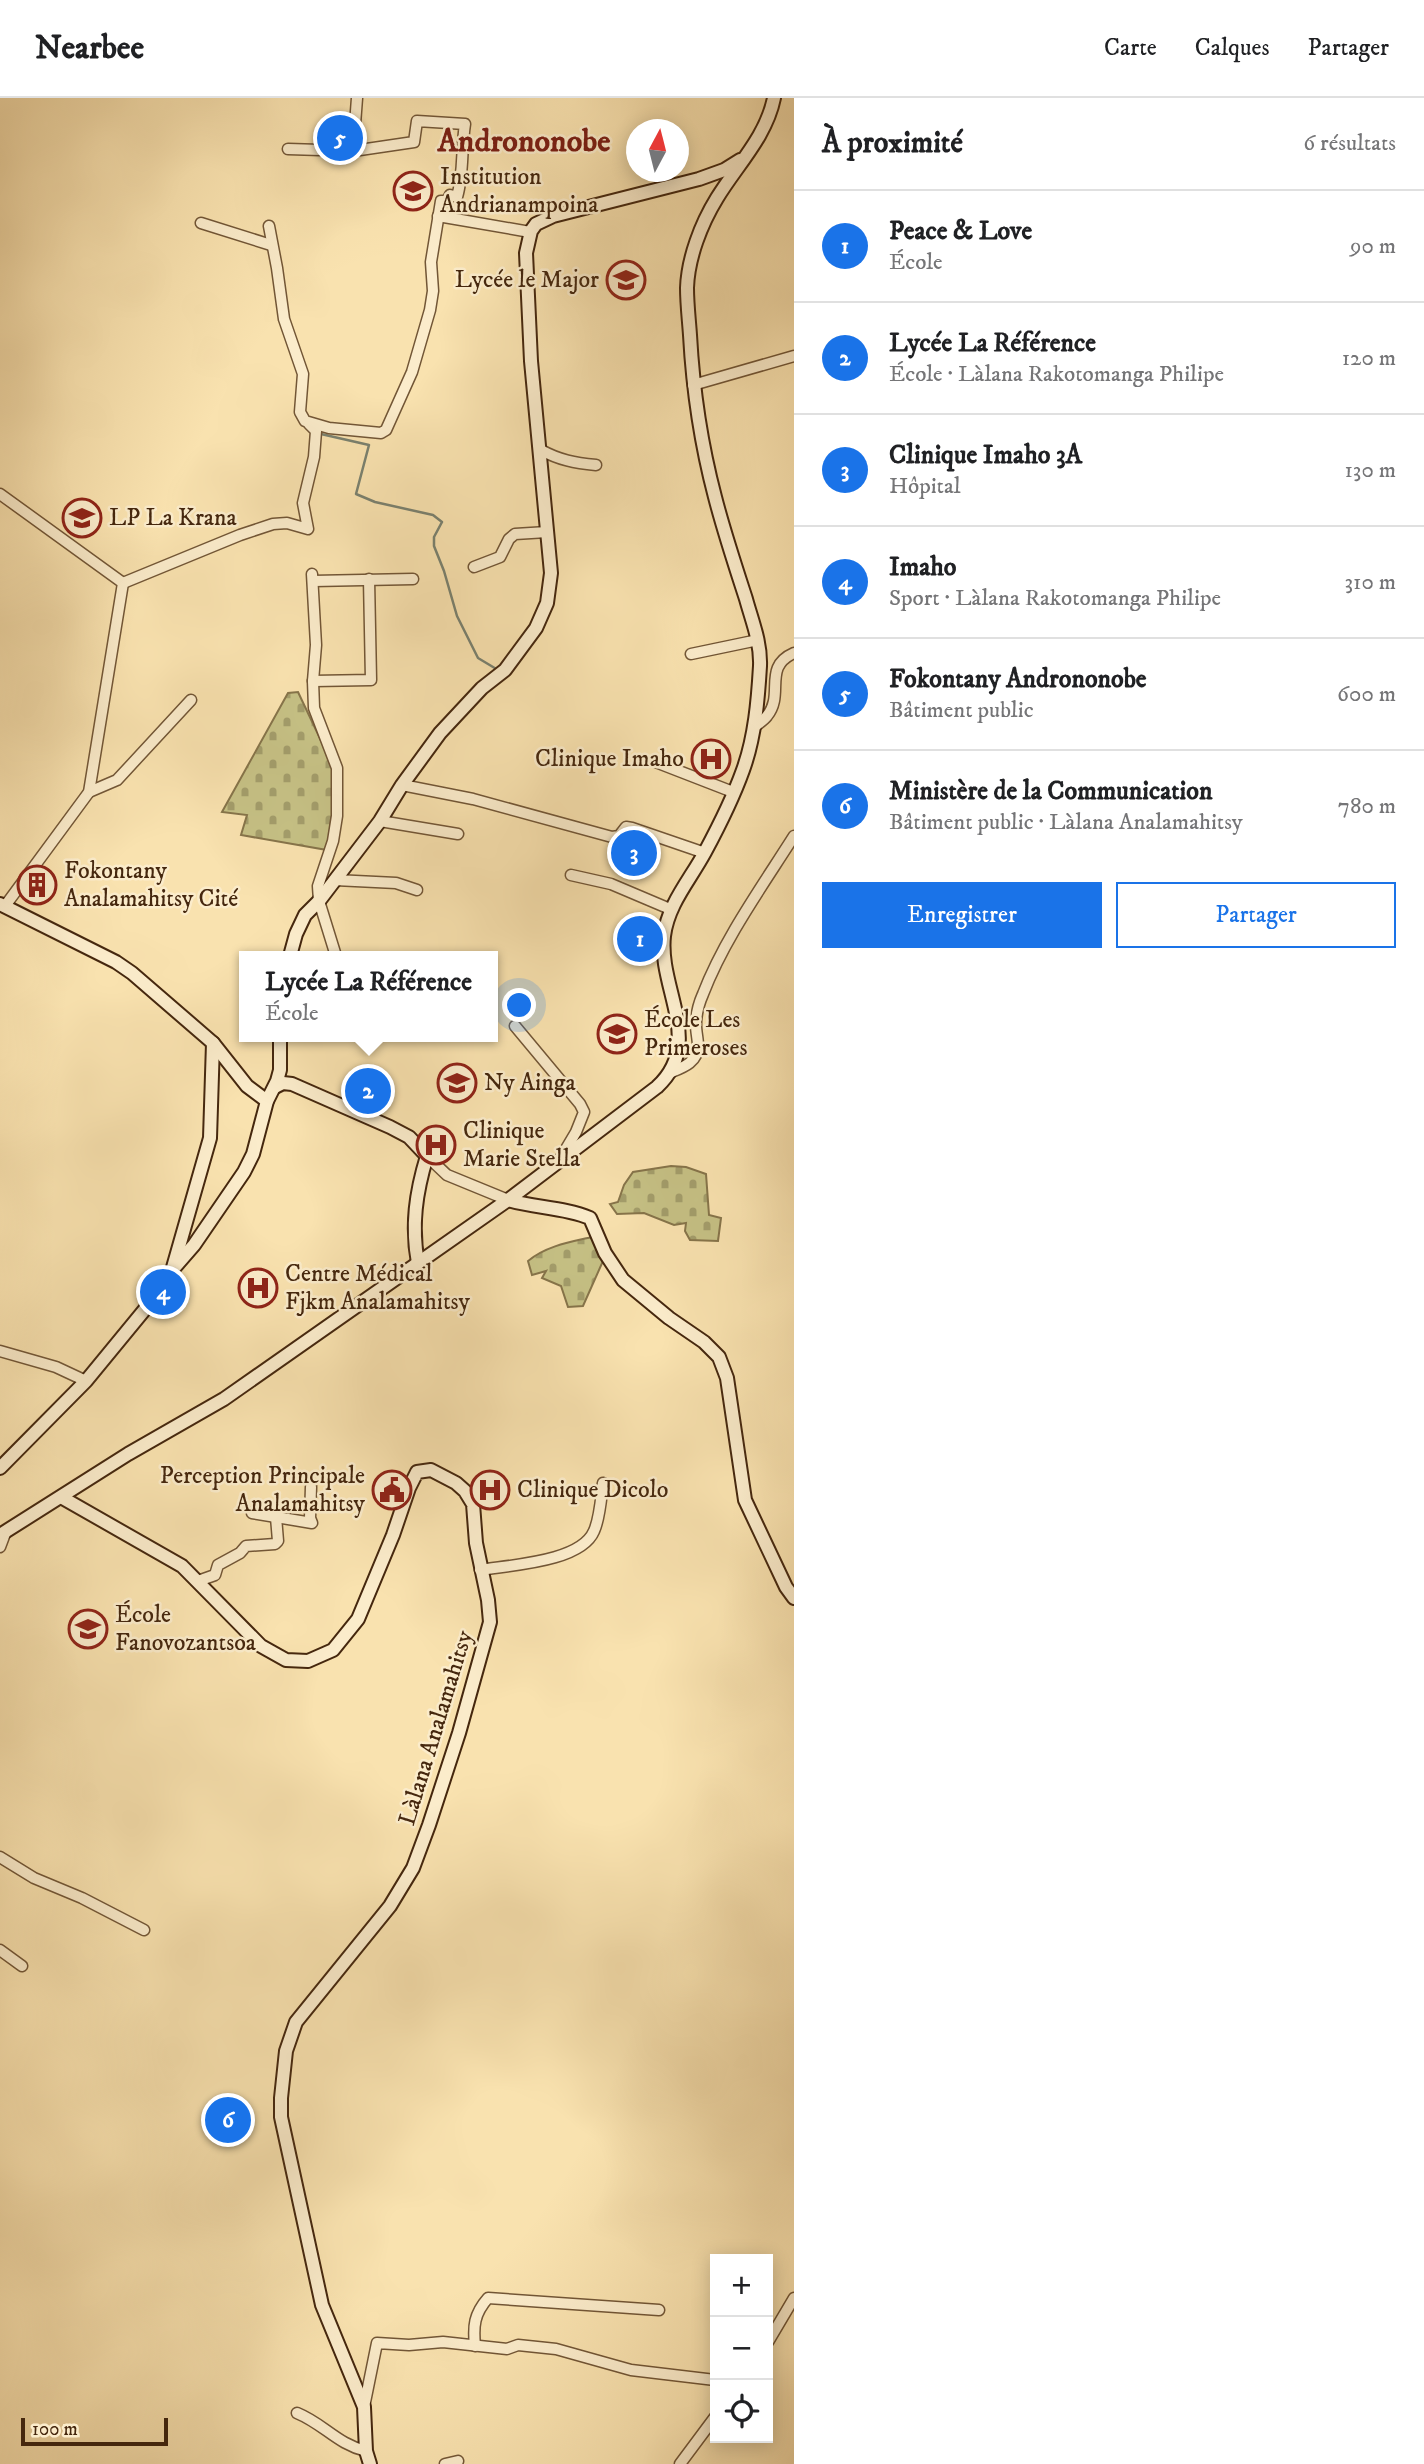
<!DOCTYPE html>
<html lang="fr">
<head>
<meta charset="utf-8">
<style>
	:root { --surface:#fff; --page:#f2f2f2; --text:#202124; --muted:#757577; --line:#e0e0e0; --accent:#1a73e8 }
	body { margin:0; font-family:"IM FELL DW Pica",serif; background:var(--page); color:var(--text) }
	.controls { position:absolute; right:21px; bottom:21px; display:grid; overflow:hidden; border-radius:0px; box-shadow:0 4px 18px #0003 }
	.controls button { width:63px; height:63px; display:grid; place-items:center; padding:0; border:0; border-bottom:2px solid var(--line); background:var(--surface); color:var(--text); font:35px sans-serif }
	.compass { position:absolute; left:626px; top:21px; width:63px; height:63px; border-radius:50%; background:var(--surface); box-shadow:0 4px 18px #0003; rotate:7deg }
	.scale { position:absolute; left:21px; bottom:18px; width:147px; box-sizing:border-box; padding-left:7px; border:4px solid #45270e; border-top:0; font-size:19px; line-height:24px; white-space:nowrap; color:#45270e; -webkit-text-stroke:5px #fbeccb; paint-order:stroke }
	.you { position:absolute; left:520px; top:908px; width:24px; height:24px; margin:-18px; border:5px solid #fff; border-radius:50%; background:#1a73e8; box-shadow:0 0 0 10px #1a73e833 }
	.badge { display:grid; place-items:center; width:46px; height:46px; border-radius:50%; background:var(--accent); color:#fff; font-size:23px; font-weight:700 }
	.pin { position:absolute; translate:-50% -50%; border:4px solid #fff; box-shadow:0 2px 7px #0006 }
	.popup { position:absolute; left:239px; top:853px; width:259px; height:91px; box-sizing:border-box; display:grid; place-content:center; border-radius:0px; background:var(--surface); filter:drop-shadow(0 2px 5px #0005); font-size:23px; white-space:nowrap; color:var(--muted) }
	.popup b { font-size:26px; color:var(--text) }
	.popup::after { content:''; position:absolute; left:50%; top:100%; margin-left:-14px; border:14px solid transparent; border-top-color:var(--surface) }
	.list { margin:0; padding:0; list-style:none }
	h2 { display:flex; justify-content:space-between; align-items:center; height:91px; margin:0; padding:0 28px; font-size:30px }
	h2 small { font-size:23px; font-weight:400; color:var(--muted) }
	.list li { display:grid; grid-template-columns:46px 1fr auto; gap:21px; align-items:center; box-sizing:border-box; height:112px; padding:0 28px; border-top:2px solid var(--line) }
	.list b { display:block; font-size:26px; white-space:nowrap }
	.list p { margin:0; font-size:23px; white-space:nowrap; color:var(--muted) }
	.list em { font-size:23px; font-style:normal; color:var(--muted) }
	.actions { display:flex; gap:14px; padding:21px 28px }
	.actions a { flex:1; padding:16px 0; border:2px solid var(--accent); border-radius:0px; text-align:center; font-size:24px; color:var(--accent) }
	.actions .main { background:var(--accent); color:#fff }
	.icon { flex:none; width:38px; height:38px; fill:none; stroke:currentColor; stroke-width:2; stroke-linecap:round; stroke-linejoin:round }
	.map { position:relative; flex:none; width:794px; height:2366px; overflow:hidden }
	header { display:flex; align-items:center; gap:42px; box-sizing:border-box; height:98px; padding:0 35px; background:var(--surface); border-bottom:2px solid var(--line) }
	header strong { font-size:33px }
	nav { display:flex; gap:38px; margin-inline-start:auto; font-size:24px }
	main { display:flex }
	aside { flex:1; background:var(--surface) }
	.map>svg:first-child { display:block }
	.cemetery { fill:url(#cemetery-stones); stroke:#86744a; stroke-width:2 }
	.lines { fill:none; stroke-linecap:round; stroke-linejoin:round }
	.stream { stroke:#7a816f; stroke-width:2.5 }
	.street-casing { stroke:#725636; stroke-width:13 }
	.secondary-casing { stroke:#45270e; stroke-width:16 }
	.street { stroke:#fbeccb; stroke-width:10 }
	.secondary { stroke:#fbeccb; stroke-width:12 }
	.labels { text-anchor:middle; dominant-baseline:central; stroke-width:5; stroke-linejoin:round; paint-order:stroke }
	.poi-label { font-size:24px; fill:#45270e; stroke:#fbeccb; text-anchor:start }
	.street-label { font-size:24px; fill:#45270e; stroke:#fbeccb }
	.district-label { font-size:32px; font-weight:bold; fill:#7a1f14; stroke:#fbeccb }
</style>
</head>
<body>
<header>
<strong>Nearbee</strong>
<nav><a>Carte</a><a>Calques</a><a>Partager</a></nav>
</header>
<main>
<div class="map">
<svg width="794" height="2366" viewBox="0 0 794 2366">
	<defs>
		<pattern id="cemetery-stones" width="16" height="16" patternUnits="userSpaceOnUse" patternTransform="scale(1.75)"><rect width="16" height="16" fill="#c6c185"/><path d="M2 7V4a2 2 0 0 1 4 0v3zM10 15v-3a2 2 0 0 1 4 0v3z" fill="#a39d6b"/></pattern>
	</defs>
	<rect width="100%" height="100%" fill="#f9e2af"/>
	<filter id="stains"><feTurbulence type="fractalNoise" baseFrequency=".00286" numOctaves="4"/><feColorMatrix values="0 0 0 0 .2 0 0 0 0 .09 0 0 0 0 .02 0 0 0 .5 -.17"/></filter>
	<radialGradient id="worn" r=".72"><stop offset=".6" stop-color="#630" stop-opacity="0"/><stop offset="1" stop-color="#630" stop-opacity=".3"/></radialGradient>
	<!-- cemetery -->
	<g class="cemetery">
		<polygon points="298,594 333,668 333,710 327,752 241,737 247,717 222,714 288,595"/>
		<polygon points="671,1068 686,1069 706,1076 709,1117 721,1120 718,1143 690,1142 685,1133 686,1125 674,1127 644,1115 617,1116 610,1106 618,1104 624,1087 633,1074"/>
		<path d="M592,1139L603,1163L583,1208L568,1209L561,1188L542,1180L546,1173L532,1177L528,1163C546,1148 570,1144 592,1139Z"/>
	</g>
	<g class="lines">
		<!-- stream -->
		<polyline class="stream" points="321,336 369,347 356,396 375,404 433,417 442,424 434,439 434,448 444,473 457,518 478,560 498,572"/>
		<defs>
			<g id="street">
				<polyline points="288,51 353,53"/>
				<polyline points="438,118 530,134"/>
				<polyline points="201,125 271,147"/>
				<path d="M269,128L277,170L284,221L303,276L300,314L305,323L329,330L381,335L386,332L412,274L430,212L433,193L431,164L441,103H447L450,97L457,99C464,75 461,51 465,26L417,23L414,44L353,53L357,0"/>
				<polyline points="693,287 794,258"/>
				<path d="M541,352C559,362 575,365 596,367"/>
				<polyline points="0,396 123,485 89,694 5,808"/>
				<polyline points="474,469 500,459 509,441 515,436 547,434"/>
				<polyline points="312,476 316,547 313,583 314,610 337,670 337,718 333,743 318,788 319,803 336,858"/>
				<polyline points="313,483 413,481"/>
				<polyline points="123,485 240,437 273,426 287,425 308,431 303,405 314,359 316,333 309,326"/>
				<polyline points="691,556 758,542"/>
				<polyline points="313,583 371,582 369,481"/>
				<path d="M754,629C758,626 764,622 767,618C785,596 762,569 794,555"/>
				<polyline points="653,663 733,694"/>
				<polyline points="402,687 473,701 612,739 619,738 626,729 632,730 705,755"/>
				<polyline points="89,694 117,682 191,602"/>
				<polyline points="380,723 458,736"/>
				<polyline points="571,777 611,786 670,811"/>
				<polyline points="335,782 396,785 417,792"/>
				<polyline points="515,928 580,1006 584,1014 576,1034 560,1061"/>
				<path d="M669,975C681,970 698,965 698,948C698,941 696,934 696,927C696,916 699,905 703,896C724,841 763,787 794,738"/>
				<polyline points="427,1058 447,1077 508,1102"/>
				<polyline points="0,1253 56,1269 86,1283"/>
				<polyline points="252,1415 312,1425 310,1420 311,1389"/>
				<polyline points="0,1449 6,1433"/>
				<path d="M480,1472C510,1467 581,1464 594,1433C600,1420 601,1400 603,1385"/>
				<polyline points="198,1483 215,1477 218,1467 240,1455 246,1448 275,1446 278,1443 276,1419"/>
				<polyline points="0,1759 34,1780 82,1800 144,1832"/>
				<polyline points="0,1852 22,1868"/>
				<polyline points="768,2244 794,2200"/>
				<path d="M475,2248C473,2228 474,2216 488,2200L659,2212"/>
				<polyline points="364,2309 377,2245 409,2247 443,2244 507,2251 518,2247 556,2251 631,2272 715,2282"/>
				<path d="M297,2315C324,2326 337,2346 366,2353"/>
				<polyline points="445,2366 458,2363"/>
				<polyline points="680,2366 715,2319"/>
			</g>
			<g id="secondary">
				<polyline points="0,806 116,864 132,875 213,945 247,988 267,1003"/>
				<polyline points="290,858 296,836 305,817 319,803 380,723 402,687 440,635 482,590 505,572 536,530 547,505 551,475 531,263 526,155 531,133 536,126 553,118 699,81 724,72 740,62"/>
				<path d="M275,989L283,985L292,986L390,1029L409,1039L427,1058C416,1094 411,1128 418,1165"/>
				<path d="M508,1102C535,1110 564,1109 590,1120L605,1155L623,1182L669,1220L704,1244L719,1259L727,1280L745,1402L786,1489L794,1500"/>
				<polyline points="174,1170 194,1147 244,1074 253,1056 267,1003 277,983 280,972 280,939"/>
				<polyline points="0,1370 86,1283 146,1210 172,1173 210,1040 213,945"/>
				<polyline points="61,1399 182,1468 261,1548 286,1562 308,1563 333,1552 358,1521 393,1437 409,1390 417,1374 431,1372 456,1385 465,1393 473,1406 476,1445 488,1502 490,1524 459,1635 429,1727 413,1770 390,1808 296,1924 286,1953 281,2000 281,2019 322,2207 364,2309 366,2353 370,2366"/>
				<path d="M0,1437L128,1356L224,1301L508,1102L657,989C705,945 658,890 664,838C668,806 690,782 705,754C719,728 733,700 743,672C755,639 758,602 760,568C761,544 752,523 746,501C735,467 724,434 715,399C701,346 693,292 690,237C689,222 687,206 687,190C688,160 701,126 717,100C737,67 766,39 774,0"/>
			</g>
		</defs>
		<!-- street casing -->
		<use href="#street" class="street-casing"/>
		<!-- secondary casing -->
		<use href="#secondary" class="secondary-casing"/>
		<!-- street -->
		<use href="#street" class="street"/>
		<!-- secondary -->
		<use href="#secondary" class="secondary"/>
	</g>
	<!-- icons -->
	<defs>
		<symbol id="school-ring" viewBox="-11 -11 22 22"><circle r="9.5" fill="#fbeccb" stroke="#8f2418" stroke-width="1.5"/><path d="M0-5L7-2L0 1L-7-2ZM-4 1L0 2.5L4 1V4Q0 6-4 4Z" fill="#8f2418"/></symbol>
		<symbol id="hospital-ring" viewBox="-11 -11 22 22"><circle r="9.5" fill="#fbeccb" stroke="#8f2418" stroke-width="1.5"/><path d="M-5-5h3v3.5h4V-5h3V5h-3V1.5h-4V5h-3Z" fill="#8f2418"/></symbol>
		<symbol id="building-ring" viewBox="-11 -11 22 22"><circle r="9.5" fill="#fbeccb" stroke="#8f2418" stroke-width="1.5"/><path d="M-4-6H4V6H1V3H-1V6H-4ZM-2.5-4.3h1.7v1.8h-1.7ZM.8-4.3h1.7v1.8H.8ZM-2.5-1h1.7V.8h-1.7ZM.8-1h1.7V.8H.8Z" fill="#8f2418"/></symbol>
		<symbol id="civic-ring" viewBox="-11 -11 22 22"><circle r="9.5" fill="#fbeccb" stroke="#8f2418" stroke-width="1.5"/><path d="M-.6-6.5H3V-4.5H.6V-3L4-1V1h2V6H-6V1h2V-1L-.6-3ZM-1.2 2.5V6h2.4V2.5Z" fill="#8f2418"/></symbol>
	</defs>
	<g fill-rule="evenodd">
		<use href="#school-ring" x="391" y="71" width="44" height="44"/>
		<use href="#school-ring" x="604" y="160" width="44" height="44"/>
		<use href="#school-ring" x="60" y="398" width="44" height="44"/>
		<use href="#hospital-ring" x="689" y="639" width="44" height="44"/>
		<use href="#building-ring" x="15" y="765" width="44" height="44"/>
		<use href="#school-ring" x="595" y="914" width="44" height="44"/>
		<use href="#school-ring" x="435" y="963" width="44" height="44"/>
		<use href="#hospital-ring" x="414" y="1025" width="44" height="44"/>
		<use href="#hospital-ring" x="236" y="1168" width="44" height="44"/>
		<use href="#civic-ring" x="370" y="1370" width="44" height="44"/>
		<use href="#hospital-ring" x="468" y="1370" width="44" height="44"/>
		<use href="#school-ring" x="66" y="1509" width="44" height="44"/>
	</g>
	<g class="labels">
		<!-- poi labels -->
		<g class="poi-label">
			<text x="440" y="79">Institution<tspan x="440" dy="28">Andrianampoina</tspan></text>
			<text x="599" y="182" text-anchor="end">Lycée le Major</text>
			<text x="109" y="420">LP La Krana</text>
			<text x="684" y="661" text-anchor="end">Clinique Imaho</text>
			<text x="64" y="773">Fokontany<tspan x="64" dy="28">Analamahitsy Cité</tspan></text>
			<text x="644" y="922">École Les<tspan x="644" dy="28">Primeroses</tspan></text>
			<text x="484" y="985">Ny Ainga</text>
			<text x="463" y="1033">Clinique<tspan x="463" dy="28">Marie Stella</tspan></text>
			<text x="285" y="1176">Centre Médical<tspan x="285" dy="28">Fjkm Analamahitsy</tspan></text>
			<text x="365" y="1378" text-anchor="end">Perception Principale<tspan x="365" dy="28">Analamahitsy</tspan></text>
			<text x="517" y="1392">Clinique Dicolo</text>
			<text x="115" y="1517">École<tspan x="115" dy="28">Fanovozantsoa</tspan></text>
		</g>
		<!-- street labels -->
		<g class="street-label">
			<text transform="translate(436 1630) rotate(-73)">Làlana Analamahitsy</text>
		</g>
		<!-- district labels -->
		<g class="district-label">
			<text x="524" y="44">Andrononobe</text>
		</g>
	</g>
	<rect width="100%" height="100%" filter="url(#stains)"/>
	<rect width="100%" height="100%" fill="url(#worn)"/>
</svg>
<div class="controls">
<button>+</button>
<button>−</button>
<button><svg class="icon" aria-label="locate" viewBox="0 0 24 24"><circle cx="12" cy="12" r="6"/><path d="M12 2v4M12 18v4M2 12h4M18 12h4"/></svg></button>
</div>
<svg class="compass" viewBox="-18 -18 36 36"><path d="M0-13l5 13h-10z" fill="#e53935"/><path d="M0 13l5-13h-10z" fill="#757577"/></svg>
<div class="scale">100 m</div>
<div class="you"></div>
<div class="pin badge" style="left:640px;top:841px">1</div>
<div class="pin badge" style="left:368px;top:993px">2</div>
<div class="popup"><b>Lycée La Référence</b>École</div>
<div class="pin badge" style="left:634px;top:755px">3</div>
<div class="pin badge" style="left:163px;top:1194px">4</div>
<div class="pin badge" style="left:340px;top:40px">5</div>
<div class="pin badge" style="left:228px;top:2022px">6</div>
</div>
<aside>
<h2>À proximité<small>6 résultats</small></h2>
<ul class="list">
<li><span class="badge">1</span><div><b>Peace &amp; Love</b><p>École</p></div><em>90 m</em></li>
<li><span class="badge">2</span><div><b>Lycée La Référence</b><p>École · Làlana Rakotomanga Philipe</p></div><em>120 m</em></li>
<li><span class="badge">3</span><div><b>Clinique Imaho 3A</b><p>Hôpital</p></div><em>130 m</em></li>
<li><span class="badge">4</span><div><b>Imaho</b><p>Sport · Làlana Rakotomanga Philipe</p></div><em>310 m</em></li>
<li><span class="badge">5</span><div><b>Fokontany Andrononobe</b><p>Bâtiment public</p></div><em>600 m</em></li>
<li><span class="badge">6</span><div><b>Ministère de la Communication</b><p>Bâtiment public · Làlana Analamahitsy</p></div><em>780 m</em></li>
</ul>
<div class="actions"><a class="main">Enregistrer</a><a>Partager</a></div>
</aside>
</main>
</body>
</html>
